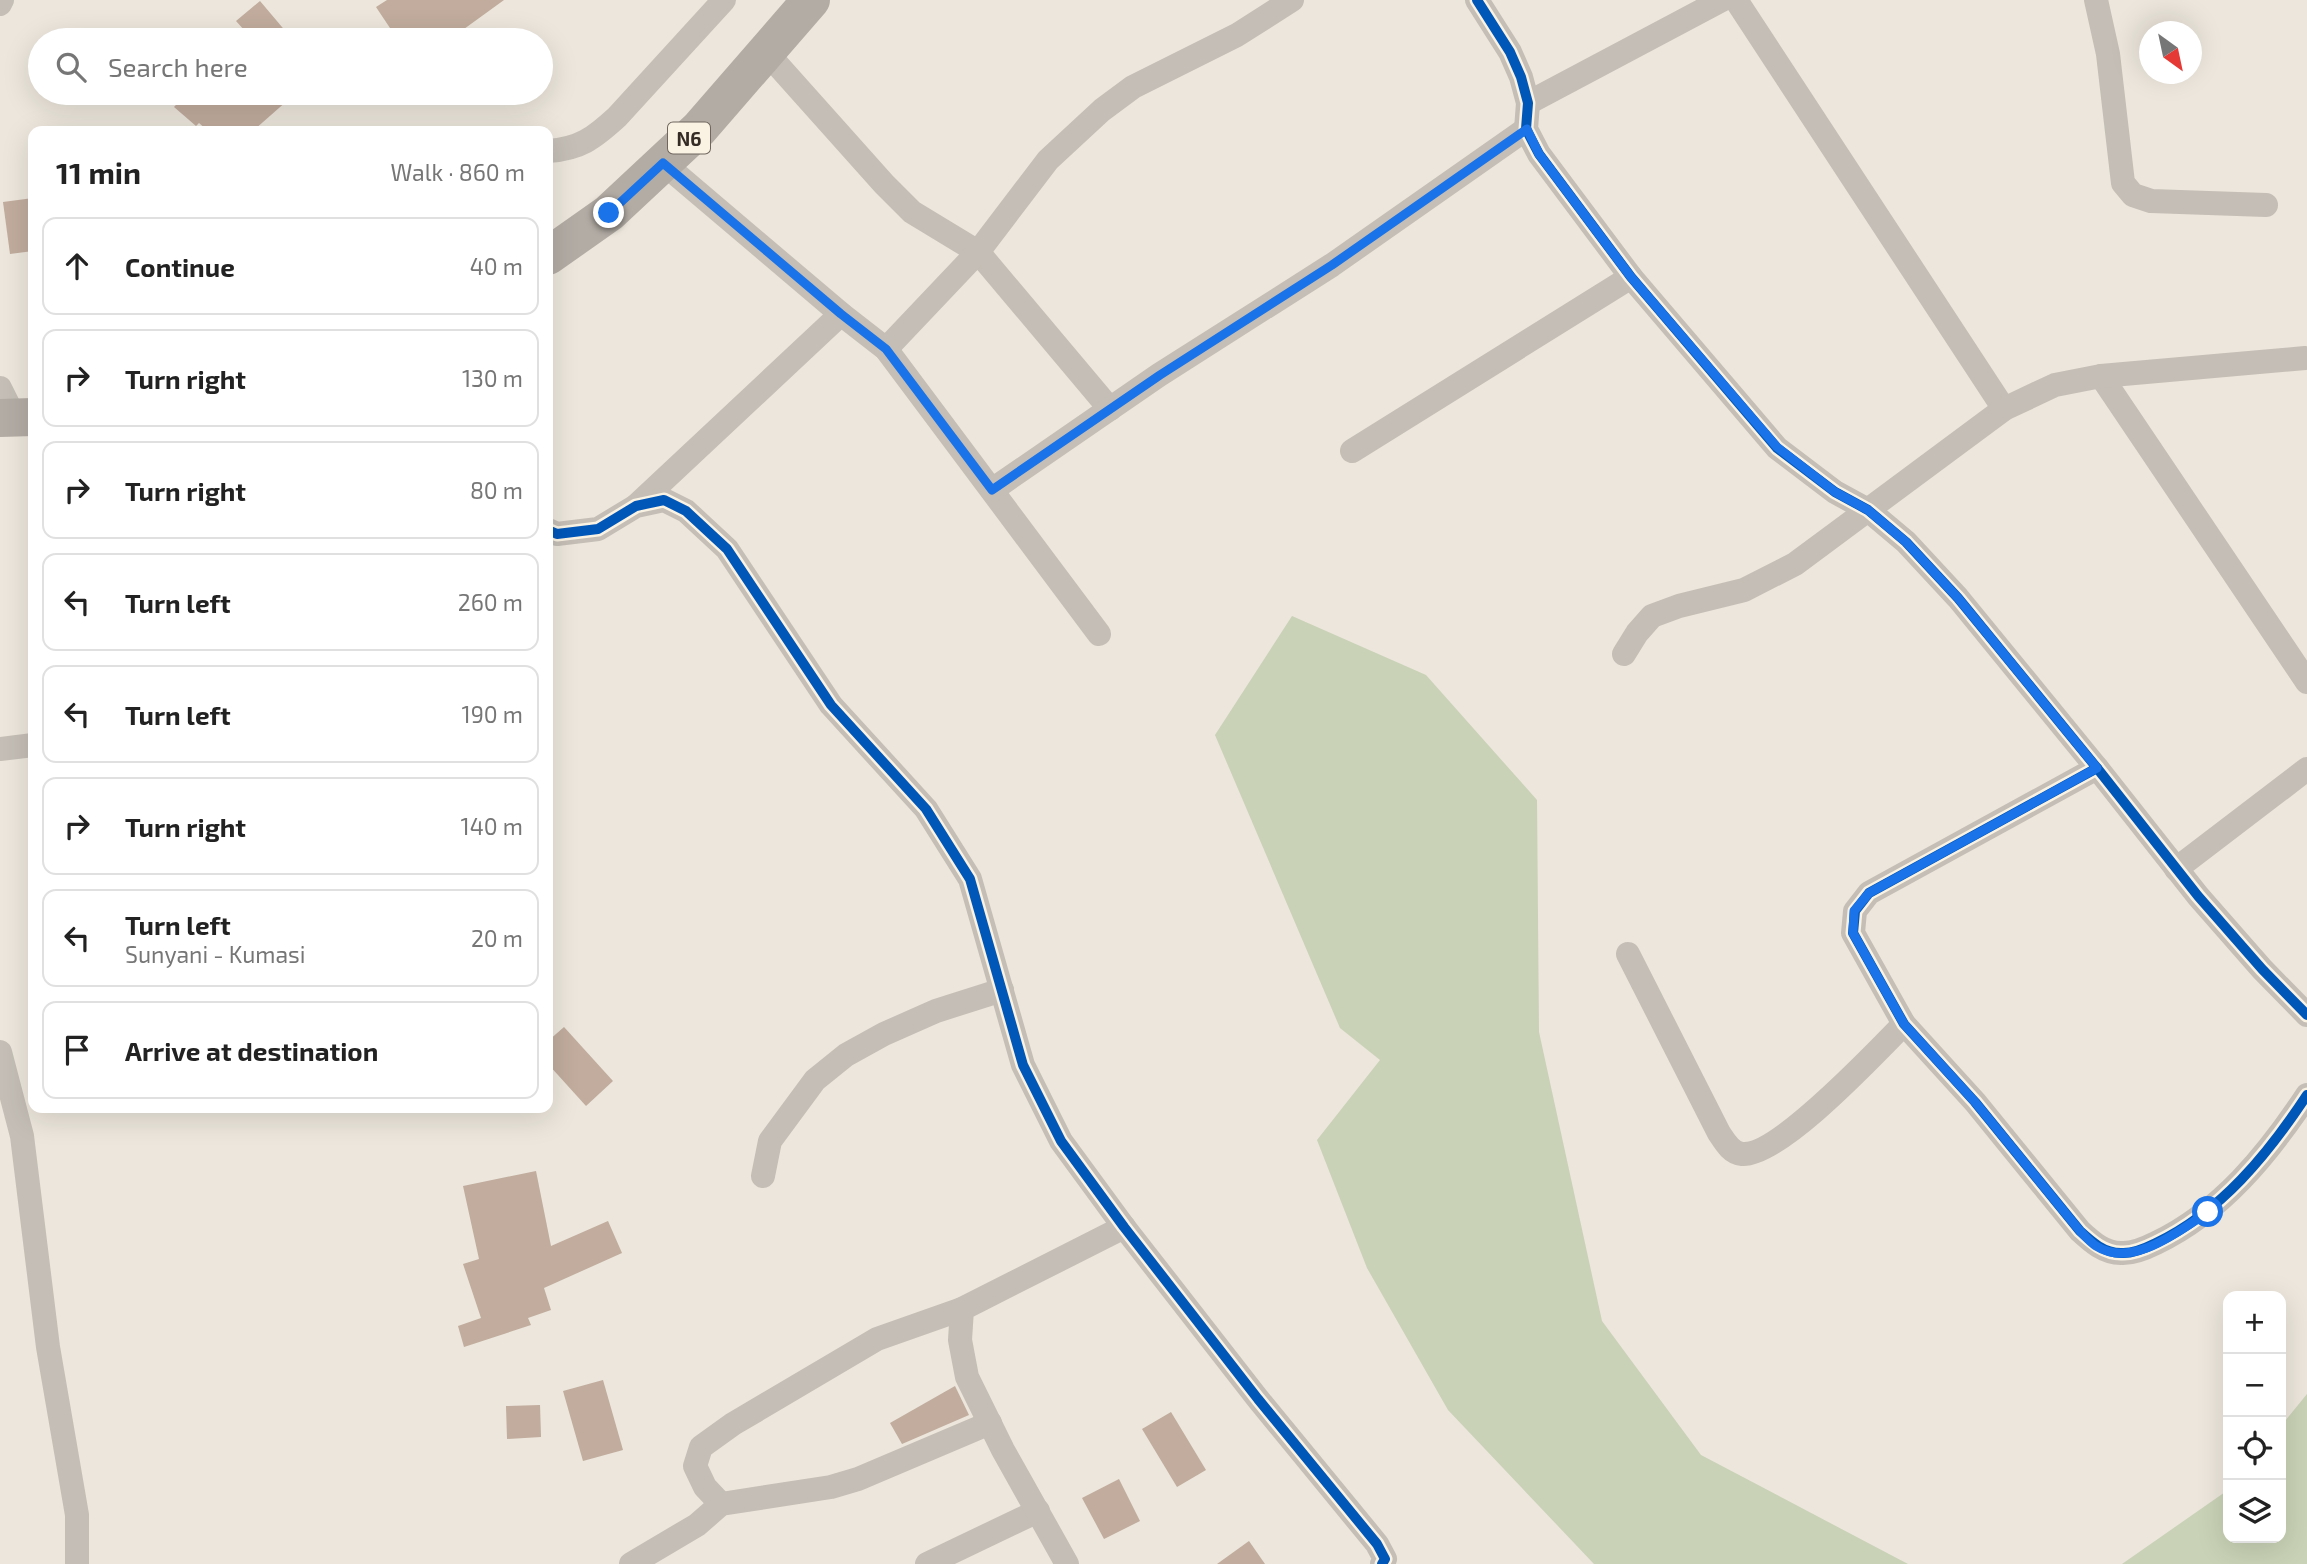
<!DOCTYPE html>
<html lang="en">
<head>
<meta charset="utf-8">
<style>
	:root { --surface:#fff; --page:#f6f6f6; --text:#222; --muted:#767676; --line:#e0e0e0 }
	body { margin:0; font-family:"Exo 2",sans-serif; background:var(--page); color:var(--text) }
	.controls { position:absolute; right:21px; bottom:21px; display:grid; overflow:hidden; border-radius:14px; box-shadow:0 7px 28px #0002 }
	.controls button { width:63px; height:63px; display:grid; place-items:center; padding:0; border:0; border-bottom:2px solid var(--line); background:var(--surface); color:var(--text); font:35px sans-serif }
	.compass { position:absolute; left:2139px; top:21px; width:63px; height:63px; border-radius:50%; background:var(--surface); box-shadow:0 7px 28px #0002; rotate:147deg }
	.stop { position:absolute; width:21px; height:21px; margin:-16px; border:5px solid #1a73e8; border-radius:50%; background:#fff }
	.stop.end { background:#1a73e8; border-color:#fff; box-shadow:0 2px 7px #0008 }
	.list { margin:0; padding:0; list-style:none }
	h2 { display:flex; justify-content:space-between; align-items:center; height:91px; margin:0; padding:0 28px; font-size:30px }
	h2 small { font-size:23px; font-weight:400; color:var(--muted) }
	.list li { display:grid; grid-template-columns:46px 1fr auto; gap:21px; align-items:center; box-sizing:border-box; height:98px; margin:0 14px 14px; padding:0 14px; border:2px solid var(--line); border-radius:14px }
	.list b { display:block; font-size:26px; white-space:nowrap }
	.list p { margin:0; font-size:23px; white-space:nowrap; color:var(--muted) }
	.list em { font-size:23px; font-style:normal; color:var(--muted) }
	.icon { flex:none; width:38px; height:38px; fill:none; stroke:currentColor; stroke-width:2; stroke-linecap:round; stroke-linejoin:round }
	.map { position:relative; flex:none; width:2307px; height:1564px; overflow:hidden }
	.search { position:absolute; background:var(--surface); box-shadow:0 7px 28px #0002; left:28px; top:28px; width:525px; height:77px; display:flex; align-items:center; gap:18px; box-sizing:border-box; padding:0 24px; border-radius:38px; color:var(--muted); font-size:26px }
	.panel { position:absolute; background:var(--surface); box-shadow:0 7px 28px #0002; left:28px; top:126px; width:525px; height:987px; border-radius:14px }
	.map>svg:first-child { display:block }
	.green { fill:#c9d2b6 }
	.building { fill:#c1ac9d }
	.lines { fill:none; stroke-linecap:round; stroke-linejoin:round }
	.minor { stroke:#c4beb6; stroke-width:24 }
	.primary { stroke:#b3aca5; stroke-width:38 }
	.cycleway-casing { stroke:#faf2e2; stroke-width:15 }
	.cycleway { stroke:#0057b8; stroke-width:10 }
	.route { stroke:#1a73e8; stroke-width:9 }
	.labels { text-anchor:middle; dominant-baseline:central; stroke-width:7; stroke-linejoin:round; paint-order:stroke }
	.shield { fill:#faf2e2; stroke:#6f675e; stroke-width:2 }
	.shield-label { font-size:19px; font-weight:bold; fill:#342c25 }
</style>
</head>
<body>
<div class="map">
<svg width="2307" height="1564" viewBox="0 0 2307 1564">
	<rect width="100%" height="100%" fill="#ece6dc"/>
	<!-- green -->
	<g class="green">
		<polygon points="1292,616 1426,675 1537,800 1539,1032 1602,1321 1701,1455 1908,1564 1594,1564 1448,1410 1367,1268 1317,1140 1380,1060 1340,1028 1215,735"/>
		<polygon points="2307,1394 2307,1564 2122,1564 2228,1490 2228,1538 2281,1538 2281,1426"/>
	</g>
	<!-- building -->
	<g class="building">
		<polygon points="387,0 504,0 464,29 466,32 454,40 398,40 376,7"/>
		<polygon points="260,1 293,40 235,40 245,31 236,21"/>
		<polygon points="187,93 296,93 253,131 208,131 199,123 196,126 174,107"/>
		<polygon points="33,198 33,251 10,254 3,202"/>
		<polygon points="564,1027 613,1081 586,1106 548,1064 548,1041"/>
		<polygon points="536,1171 551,1246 608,1221 622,1253 544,1288 551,1310 528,1318 531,1325 464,1347 458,1326 481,1318 463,1264 479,1259 463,1186"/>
		<polygon points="603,1380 623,1450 583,1461 563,1391"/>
		<polygon points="955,1386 969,1415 902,1444 890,1423"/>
		<polygon points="540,1405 541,1437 507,1439 506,1406"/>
		<polygon points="1171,1412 1206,1470 1177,1487 1142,1429"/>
		<polygon points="1119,1479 1140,1521 1104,1539 1082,1498"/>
		<polygon points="1249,1541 1265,1564 1217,1564"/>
	</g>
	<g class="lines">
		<!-- minor -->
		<g class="minor">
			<polyline points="1477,0 1510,52 1521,77 1528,103 1526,129 1539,154 1631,277 1777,448 1835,492 1868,510 1906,542 1958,598 2097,768 2198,896 2262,969 2307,1015"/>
			<polyline points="1736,0 2004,409"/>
			<polyline points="2096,0 2108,54 2123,183 2133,195 2151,201 2266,205"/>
			<polyline points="0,4 2,0"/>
			<polyline points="767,53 884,184 912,212 978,252 1110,409"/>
			<polyline points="1528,103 1722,0"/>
			<path d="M548,151C580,149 594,138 617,117L724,0"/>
			<polyline points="663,163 841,314 886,349 1099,634"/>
			<polyline points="886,349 978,252 1048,160 1102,110 1133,87 1237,35 1292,0"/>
			<polyline points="2101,376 2307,682"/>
			<polyline points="0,388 15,418"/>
			<polyline points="1352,451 1631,277"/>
			<polyline points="992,490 1159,375 1332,265 1526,129"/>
			<polyline points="637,505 841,314"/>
			<polyline points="548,530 557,534 598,529 636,506 664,500 686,511 727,549 831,705 926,809 970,879 1023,1065 1061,1141 1124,1227 1258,1399 1377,1544 1385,1559 1382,1564"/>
			<polyline points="1624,654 1637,633 1652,616 1679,606 1744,590 1795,564 2004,409 2055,385 2101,376 2305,358"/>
			<polyline points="0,749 33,745"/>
			<path d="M2097,768L1869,893L1855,911L1853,933L1904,1024L1975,1102L2080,1231C2092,1242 2104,1253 2121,1253C2133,1254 2146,1248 2156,1243C2221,1212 2268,1154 2307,1095"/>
			<polyline points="2176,869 2307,769"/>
			<path d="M1628,954L1719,1133C1725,1142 1731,1153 1742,1154C1779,1157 1877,1051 1904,1024"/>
			<polyline points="0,1052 22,1136 48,1347 77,1515 77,1564"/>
			<polyline points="763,1176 770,1141 815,1080 846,1055 884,1034 936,1011 1002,990"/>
			<polyline points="721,1504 705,1487 695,1466 701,1447 733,1424 877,1339 962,1309"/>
			<polyline points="631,1564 697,1525 721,1504 831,1487 858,1479 990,1423"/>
			<polyline points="927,1564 1038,1511"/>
			<polyline points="1067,1564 1003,1450 967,1377 960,1340 962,1309 1124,1227"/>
		</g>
		<!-- primary -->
		<g class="primary">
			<polyline points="548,256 609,213 699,129 811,0"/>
			<polyline points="0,418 33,417"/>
		</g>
		<defs>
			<g id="cycleway">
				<polyline points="1477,0 1510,52 1521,77 1528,103 1526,129 1539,154 1631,277 1777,448 1835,492 1868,510 1906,542 1958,598 2097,768 2198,896 2262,969 2307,1015"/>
				<polyline points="548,530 557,534 598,529 636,506 664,500 686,511 727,549 831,705 926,809 970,879 1023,1065 1061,1141 1124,1227 1258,1399 1377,1544 1385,1559 1382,1564"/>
				<path d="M2097,768L1869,893L1855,911L1853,933L1904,1024L1975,1102L2080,1231C2092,1242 2104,1253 2121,1253C2133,1254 2146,1248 2156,1243C2221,1212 2268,1154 2307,1095"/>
			</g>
		</defs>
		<!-- cycleway casing -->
		<use href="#cycleway" class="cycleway-casing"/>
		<!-- cycleway -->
		<use href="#cycleway" class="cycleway"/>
	</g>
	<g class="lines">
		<!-- route -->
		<path class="route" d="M609,213L663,163L841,314L886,349L992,490L1160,375L1332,265L1527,129L1539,154L1631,277L1777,447L1835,492L1868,510L1906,542L1958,598L2097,768L1869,893L1854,911L1853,933L1904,1024L1975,1102L2080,1231C2085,1236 2090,1242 2096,1246C2132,1269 2179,1231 2208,1212"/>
	</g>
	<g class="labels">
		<!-- shield labels -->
		<rect class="shield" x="668" y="122.5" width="42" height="31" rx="5"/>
		<g class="shield-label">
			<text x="689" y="138">N6</text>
		</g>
	</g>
</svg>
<div class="controls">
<button>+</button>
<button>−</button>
<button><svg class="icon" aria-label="locate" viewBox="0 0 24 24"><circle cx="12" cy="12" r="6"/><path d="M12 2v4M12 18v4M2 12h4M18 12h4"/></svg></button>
<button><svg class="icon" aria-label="layers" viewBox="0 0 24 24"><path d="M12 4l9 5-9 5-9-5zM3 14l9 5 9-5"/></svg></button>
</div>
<svg class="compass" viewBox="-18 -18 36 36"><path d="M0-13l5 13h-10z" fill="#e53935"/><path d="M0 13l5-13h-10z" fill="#767676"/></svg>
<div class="stop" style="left:2208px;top:1212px"></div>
<div class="stop end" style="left:609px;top:213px"></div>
<div class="search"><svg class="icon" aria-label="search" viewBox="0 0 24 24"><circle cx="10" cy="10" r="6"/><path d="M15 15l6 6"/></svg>Search here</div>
<section class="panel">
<h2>11 min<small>Walk · 860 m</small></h2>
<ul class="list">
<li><svg class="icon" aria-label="ahead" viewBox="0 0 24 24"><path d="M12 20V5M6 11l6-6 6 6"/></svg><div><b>Continue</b></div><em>40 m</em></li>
<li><svg class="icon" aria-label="right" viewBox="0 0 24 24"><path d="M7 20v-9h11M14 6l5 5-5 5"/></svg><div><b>Turn right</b></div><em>130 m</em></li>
<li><svg class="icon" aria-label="right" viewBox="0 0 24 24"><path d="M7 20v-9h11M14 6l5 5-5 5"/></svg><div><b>Turn right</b></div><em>80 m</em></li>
<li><svg class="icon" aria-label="left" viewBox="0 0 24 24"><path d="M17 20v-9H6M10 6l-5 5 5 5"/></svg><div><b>Turn left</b></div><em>260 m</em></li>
<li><svg class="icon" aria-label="left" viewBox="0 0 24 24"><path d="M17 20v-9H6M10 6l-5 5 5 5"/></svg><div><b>Turn left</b></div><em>190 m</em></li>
<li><svg class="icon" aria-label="right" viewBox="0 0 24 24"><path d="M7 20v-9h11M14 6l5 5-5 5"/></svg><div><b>Turn right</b></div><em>140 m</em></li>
<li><svg class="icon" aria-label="left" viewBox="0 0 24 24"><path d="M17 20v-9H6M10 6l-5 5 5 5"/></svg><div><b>Turn left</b><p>Sunyani - Kumasi</p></div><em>20 m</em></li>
<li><svg class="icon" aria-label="arrive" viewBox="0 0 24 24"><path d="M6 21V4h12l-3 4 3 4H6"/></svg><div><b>Arrive at destination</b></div></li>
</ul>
</section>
</div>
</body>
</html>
